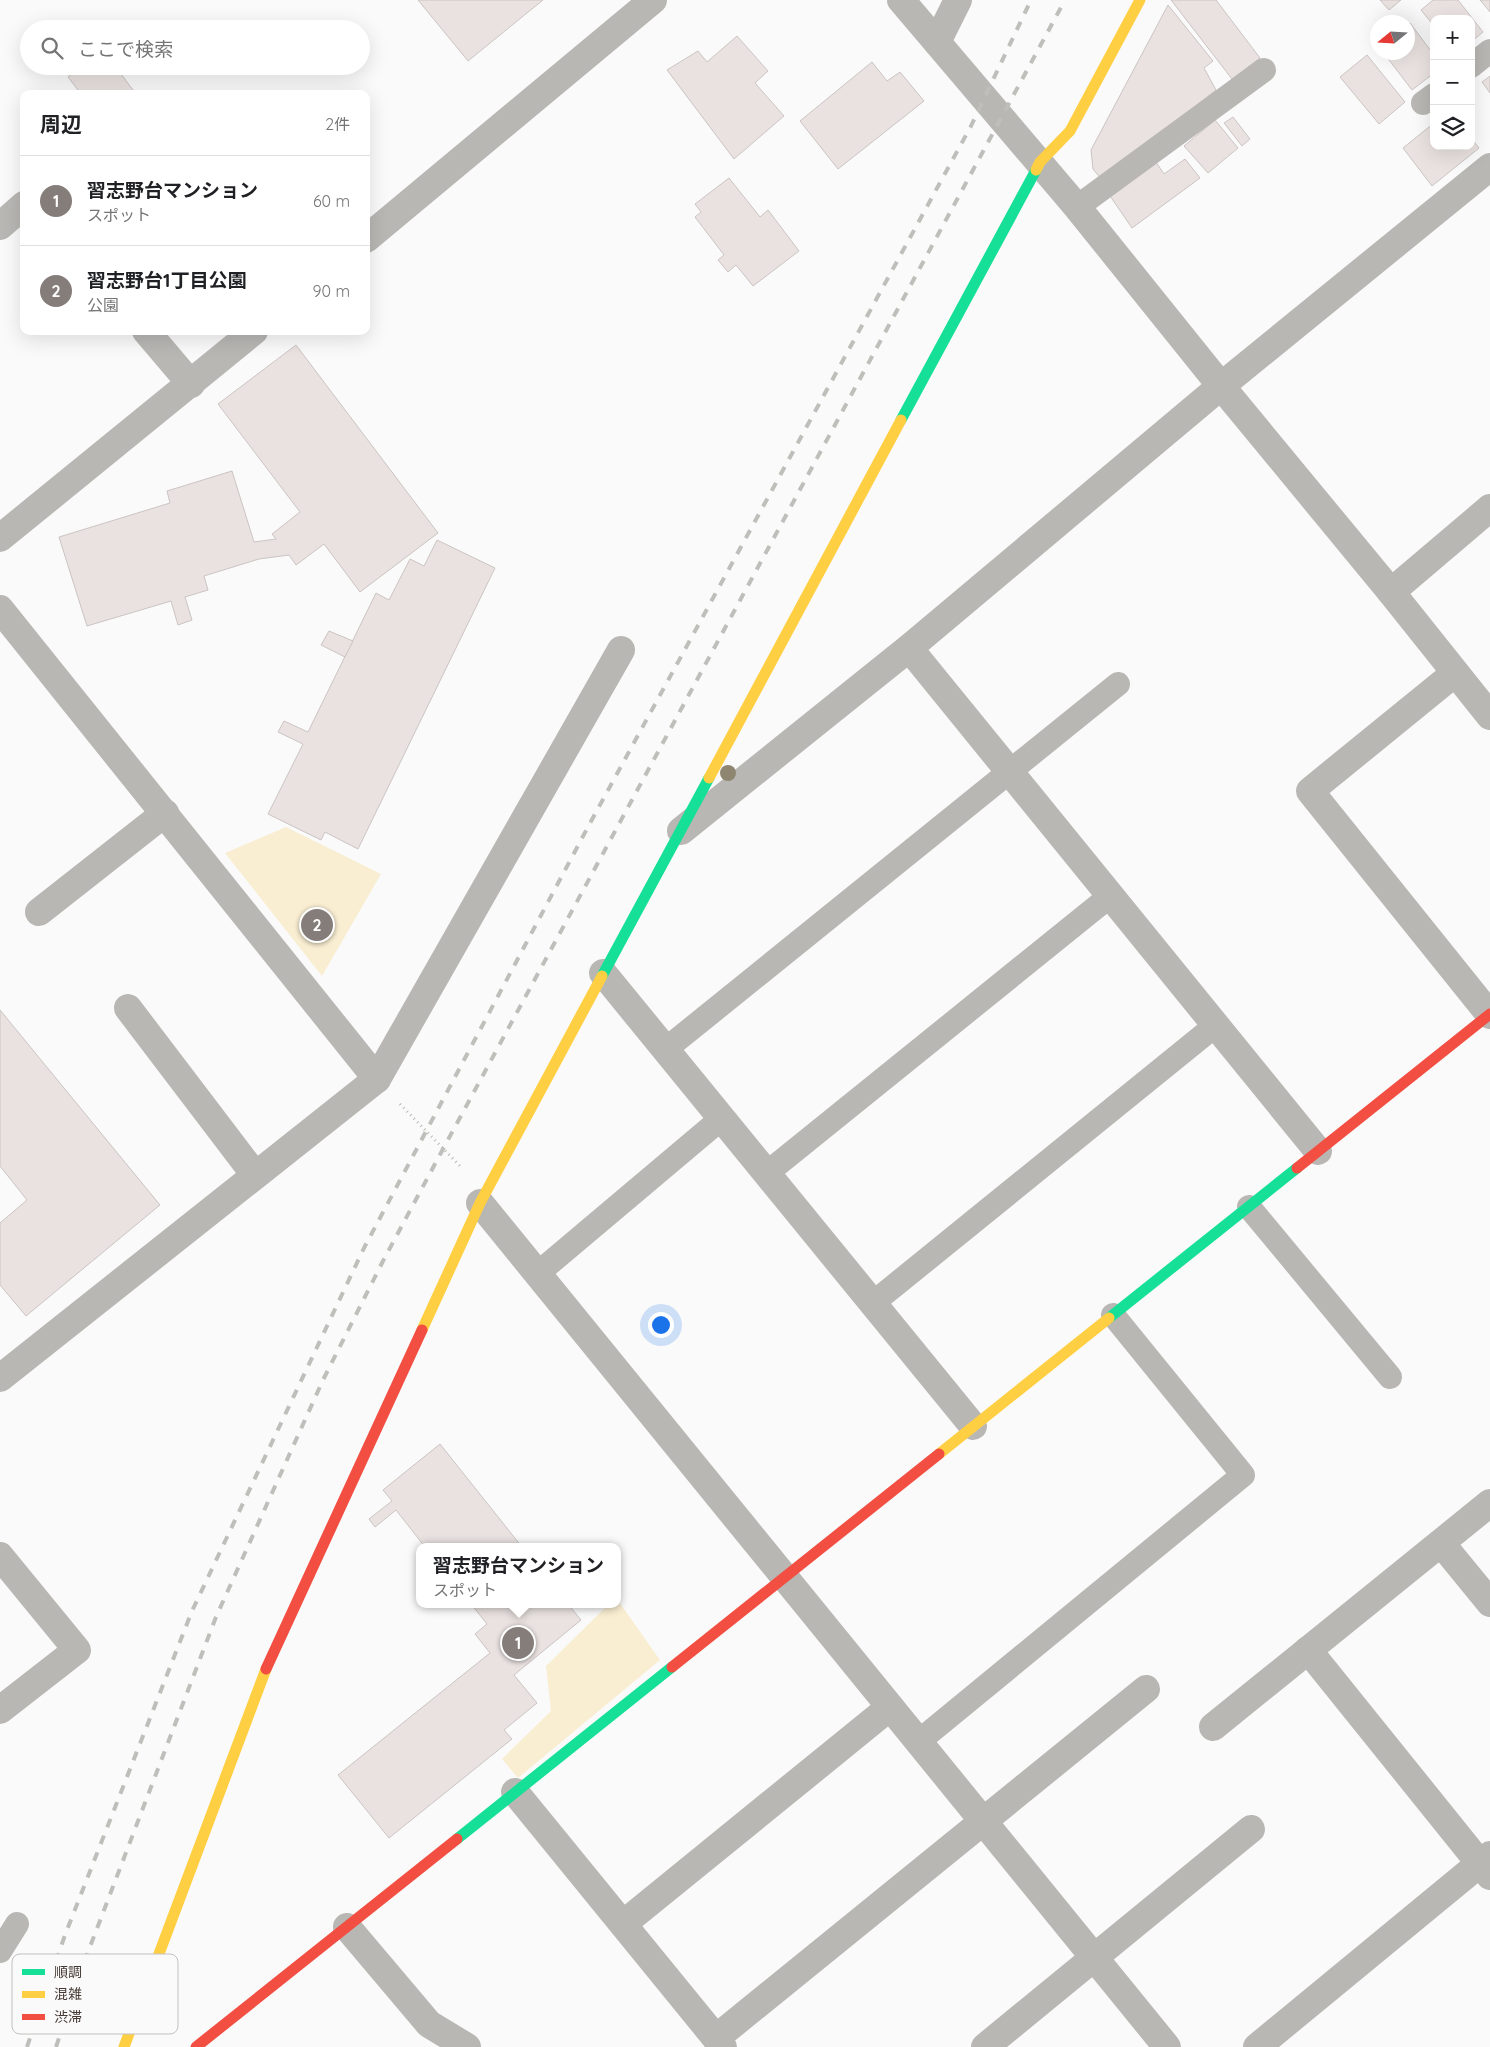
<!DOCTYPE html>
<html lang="ja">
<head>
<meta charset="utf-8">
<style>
	:root { --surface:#fff; --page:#f2f2f2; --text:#202124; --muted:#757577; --line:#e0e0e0; --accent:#857d79 }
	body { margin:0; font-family:Quicksand,"Noto Sans JP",sans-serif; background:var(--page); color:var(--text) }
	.controls { position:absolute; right:15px; top:15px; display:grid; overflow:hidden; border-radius:10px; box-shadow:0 5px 20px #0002 }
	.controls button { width:45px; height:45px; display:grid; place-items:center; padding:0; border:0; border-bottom:1px solid var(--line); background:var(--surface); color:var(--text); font:25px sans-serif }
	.compass { position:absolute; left:1370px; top:15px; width:45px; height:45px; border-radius:50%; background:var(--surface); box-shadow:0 5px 20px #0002; rotate:252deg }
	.you { position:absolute; left:660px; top:1324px; width:18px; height:18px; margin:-12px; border:4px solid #fff; border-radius:50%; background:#1a73e8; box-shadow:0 0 0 8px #1a73e833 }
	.badge { display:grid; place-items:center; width:32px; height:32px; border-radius:50%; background:var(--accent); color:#fff; font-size:16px; font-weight:700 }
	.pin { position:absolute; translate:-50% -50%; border:2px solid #fff; box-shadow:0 1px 5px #0006 }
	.popup { position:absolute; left:416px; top:1543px; width:205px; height:65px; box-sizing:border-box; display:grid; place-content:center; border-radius:10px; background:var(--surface); filter:drop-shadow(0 1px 4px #0005); font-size:16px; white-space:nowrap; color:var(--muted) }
	.popup b { font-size:19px; color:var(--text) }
	.popup::after { content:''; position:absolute; left:50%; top:100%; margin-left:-10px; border:10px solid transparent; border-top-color:var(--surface) }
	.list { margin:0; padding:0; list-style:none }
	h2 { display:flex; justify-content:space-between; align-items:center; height:65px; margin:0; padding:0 20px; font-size:21px }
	h2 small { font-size:16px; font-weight:400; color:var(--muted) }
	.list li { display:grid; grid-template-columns:32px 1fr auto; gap:15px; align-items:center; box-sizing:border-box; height:90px; padding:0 20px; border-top:1px solid var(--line) }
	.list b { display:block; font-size:19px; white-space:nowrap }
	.list p { margin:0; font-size:16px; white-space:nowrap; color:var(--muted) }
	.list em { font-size:16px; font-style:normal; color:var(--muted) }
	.icon { flex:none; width:28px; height:28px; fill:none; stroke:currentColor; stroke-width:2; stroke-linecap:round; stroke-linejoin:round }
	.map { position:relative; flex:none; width:1490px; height:2047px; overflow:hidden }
	.search { position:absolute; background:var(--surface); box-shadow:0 5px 20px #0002; left:20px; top:20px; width:350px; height:55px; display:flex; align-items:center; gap:12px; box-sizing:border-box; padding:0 18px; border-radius:28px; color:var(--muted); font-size:19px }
	.panel { position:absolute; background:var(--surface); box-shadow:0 5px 20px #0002; left:20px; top:90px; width:350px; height:245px; border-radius:10px }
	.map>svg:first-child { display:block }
	.green { fill:#f9eed2 }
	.building { fill:#e9e2e0; stroke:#cbc4c3 }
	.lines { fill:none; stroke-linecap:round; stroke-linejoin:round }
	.path { stroke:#bbb9b7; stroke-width:3; stroke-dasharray:1 4; stroke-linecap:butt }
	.lane { stroke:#b9b7b4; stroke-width:24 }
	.street { stroke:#b9b7b4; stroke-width:28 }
	.fast { stroke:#16e098; stroke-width:11 }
	.slow { stroke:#ffcf43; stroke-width:11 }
	.jam { stroke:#f24e42; stroke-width:11 }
	.rail { stroke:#bebebb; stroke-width:4; stroke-dasharray:9 9; stroke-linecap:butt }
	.tree { fill:#8e8671 }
	.key { fill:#fafafa; stroke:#c4c0bf; stroke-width:1 }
	.key-label { font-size:14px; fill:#463a34 }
</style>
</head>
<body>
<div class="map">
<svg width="1490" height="2047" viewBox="0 0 1490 2047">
	<rect width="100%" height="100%" fill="#fafafa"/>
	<!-- green -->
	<g class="green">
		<polygon points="286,827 381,874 322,976 225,853"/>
		<polygon points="617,1599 660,1660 518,1778 502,1759 551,1711 546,1666 609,1604 617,1604"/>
	</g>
	<!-- building -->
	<g class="building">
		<polygon points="418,0 543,0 468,61"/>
		<polygon points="1171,0 1216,0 1260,58 1232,79"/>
		<polygon points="1380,0 1401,0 1389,10"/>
		<polygon points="1433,0 1458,0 1483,32 1471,42 1471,19 1434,19 1434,26 1421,10"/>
		<polygon points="1480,0 1490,0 1490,12"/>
		<polygon points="1168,5 1213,61 1204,68 1216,90 1102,180 1093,169 1091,150"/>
		<polygon points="1410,23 1434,55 1434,73 1412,90 1383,52 1408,52 1408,25"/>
		<polygon points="737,36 768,71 755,83 784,116 734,159 667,70 698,51 707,62"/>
		<polygon points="1367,55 1405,102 1379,124 1340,77"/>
		<polygon points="872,62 887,81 900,72 924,101 838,169 800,121"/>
		<polygon points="81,66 115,66 136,94 81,94 68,77"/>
		<polygon points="1490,76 1490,93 1482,82"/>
		<polygon points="1233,117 1250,139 1242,146 1224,123"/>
		<polygon points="1215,120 1238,148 1208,173 1184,146"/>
		<polygon points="1434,123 1434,146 1471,146 1471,138 1479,148 1432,186 1403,148"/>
		<polygon points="1154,159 1164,174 1185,159 1200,178 1132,228 1108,193"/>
		<polygon points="729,178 760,217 768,210 799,251 753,286 736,265 728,272 718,260 724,255 695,217 701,212 695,204"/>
		<polygon points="296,345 438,533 360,592 324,544 296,565 289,555 259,559 204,576 208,590 185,597 192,620 178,625 171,601 87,626 59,537 170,503 167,491 232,471 254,542 276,539 272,534 300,512 218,404"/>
		<polygon points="437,540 495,568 358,849 325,832 321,840 268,814 303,744 278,732 284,721 308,732 376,593 389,600 410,559 424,566"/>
		<polygon points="329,631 353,641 345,657 321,645"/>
		<polygon points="0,1010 160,1205 26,1316 0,1285 0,1223 27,1200 0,1166"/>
		<polygon points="440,1444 522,1547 425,1547 396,1510 375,1527 369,1519 392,1501 383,1490"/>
		<polygon points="471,1604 568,1604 581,1620 514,1675 537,1703 504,1730 512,1739 389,1838 338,1775 490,1653 475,1634 487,1624"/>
	</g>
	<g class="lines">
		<!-- path -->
		<polyline class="path" points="400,1104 460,1166"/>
		<!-- lane -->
		<g class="lane">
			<polyline points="1471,66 1490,51"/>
			<polyline points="1423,103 1434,95"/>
			<polyline points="1077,207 1264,70"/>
			<polyline points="666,1049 1118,684"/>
			<polyline points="767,1173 1110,896"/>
			<polyline points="1249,1207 1390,1377"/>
			<polyline points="537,1274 722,1118"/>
			<polyline points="873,1303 1216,1025"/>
			<polyline points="918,1742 1243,1475 1113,1315"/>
			<polyline points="0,1951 17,1924"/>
		</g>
		<!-- street -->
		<g class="street">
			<polyline points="901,0 1077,207 1221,386 1391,592 1490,716"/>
			<polyline points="937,42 958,0"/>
			<polyline points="0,226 24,205"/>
			<polyline points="366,239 653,0"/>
			<polyline points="146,331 191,384"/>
			<polyline points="0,538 254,331"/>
			<polyline points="1391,592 1490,508"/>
			<polyline points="0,609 377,1079 0,1378"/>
			<polyline points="909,648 1318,1151"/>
			<polyline points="1455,673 1310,791 1490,1015"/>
			<polyline points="681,831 909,648 1221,386 1490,167"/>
			<polyline points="39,912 165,813"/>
			<polyline points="603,973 973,1426"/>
			<polyline points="128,1008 255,1175"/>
			<polyline points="377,1079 621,650"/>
			<polyline points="480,1203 1167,2047"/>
			<polyline points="1441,1543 1490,1603"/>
			<polyline points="0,1556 77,1650 0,1710"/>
			<polyline points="1308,1650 1490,1876"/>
			<polyline points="1213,1727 1490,1503"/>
			<polyline points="515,1792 723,2047"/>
			<polyline points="623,1924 890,1707"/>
			<polyline points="347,1927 429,2024 467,2047"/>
			<polyline points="716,2038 1146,1689"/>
			<polyline points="985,2047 1251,1829"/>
			<polyline points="1257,2047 1490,1855"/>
		</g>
		<!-- fast -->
		<g class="fast">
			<polyline points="901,420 1036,170"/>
			<polyline points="602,976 709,778"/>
			<polyline points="1109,1318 1297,1168"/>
			<polyline points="457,1839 672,1667"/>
		</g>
		<!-- slow -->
		<g class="slow">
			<polyline points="1036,170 1040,162 1070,131 1140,0"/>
			<polyline points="709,778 901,420"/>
			<polyline points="422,1330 480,1203 602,976"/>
			<polyline points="939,1454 1109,1318"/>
			<polyline points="124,2047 266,1669"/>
		</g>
		<!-- jam -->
		<g class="jam">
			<polyline points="1297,1168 1490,1014"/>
			<polyline points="672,1667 939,1454"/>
			<polyline points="266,1669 422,1330"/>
			<polyline points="196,2047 457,1839"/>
		</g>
		<!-- rail -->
		<g class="rail">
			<polyline points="27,2047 65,1935 192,1611 364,1248 589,825 971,126 1031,0"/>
			<polyline points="56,2047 88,1952 216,1617 323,1380 383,1261 443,1149 1065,0"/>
		</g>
	</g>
	<!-- trees -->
	<circle class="tree" cx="728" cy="773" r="8"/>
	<!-- legend -->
	<rect x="12" y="1954" width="166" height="80" rx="8" class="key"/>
	<rect x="22" y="1969" width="23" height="6" fill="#16e098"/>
	<rect x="22" y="1991" width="23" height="7" fill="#ffcf43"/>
	<rect x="22" y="2014" width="23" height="6" fill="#f24e42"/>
	<g class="key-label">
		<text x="54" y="1977">順調</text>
		<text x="54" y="1999">混雑</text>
		<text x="54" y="2022">渋滞</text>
	</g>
</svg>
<div class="controls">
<button>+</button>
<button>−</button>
<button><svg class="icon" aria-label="layers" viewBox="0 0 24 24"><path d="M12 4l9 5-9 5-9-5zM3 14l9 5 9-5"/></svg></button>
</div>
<svg class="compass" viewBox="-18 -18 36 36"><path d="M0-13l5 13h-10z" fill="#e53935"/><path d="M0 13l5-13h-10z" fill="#757577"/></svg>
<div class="you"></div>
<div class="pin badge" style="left:518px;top:1643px">1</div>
<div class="popup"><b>習志野台マンション</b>スポット</div>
<div class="pin badge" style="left:317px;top:925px">2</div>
<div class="search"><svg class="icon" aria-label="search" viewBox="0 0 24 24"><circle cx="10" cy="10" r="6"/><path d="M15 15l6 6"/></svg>ここで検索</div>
<section class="panel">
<h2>周辺<small>2件</small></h2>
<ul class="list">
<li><span class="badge">1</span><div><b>習志野台マンション</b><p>スポット</p></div><em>60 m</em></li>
<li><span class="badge">2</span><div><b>習志野台1丁目公園</b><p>公園</p></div><em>90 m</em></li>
</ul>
</section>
</div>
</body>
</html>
